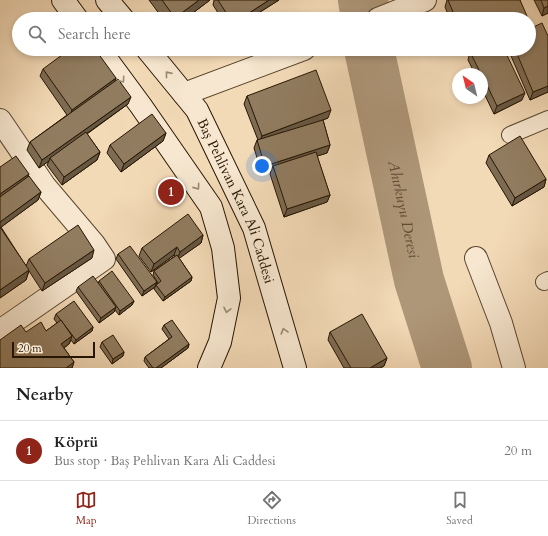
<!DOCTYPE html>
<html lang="en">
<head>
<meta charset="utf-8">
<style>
	:root { --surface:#fff; --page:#f2f2f2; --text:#222; --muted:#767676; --line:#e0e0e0; --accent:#8f2418 }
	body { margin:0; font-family:Cardo,serif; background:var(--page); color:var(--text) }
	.compass { position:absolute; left:452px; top:68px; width:36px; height:36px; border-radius:50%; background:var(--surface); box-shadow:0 2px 6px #0003; rotate:325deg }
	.scale { position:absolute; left:12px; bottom:10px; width:83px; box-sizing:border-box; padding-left:4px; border:2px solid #271602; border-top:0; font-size:11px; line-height:14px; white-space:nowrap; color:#271602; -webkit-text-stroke:3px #f7e7d0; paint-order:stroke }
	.you { position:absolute; left:262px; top:166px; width:14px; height:14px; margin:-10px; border:3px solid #fff; border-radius:50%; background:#1a73e8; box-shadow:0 0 0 6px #1a73e833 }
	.badge { display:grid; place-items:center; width:26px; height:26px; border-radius:50%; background:var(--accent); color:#fff; font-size:13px; font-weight:700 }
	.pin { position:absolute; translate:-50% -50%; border:2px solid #fff; box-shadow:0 1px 4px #0006 }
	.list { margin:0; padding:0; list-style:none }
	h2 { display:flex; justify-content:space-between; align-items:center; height:52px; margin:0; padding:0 16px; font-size:17px }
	h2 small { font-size:13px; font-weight:400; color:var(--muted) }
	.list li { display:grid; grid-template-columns:26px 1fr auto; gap:12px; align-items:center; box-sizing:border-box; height:60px; padding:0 16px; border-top:1px solid var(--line) }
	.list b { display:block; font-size:15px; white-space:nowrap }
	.list p { margin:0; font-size:13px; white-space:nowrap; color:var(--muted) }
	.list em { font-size:13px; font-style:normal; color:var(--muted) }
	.icon { flex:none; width:22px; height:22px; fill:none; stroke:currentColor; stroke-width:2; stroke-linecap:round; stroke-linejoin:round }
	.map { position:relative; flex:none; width:548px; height:368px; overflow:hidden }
	.search { position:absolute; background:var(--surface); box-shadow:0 2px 6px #0003; left:12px; right:12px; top:12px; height:44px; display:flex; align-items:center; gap:10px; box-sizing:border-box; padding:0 14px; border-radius:22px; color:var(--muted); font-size:15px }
	.sheet { height:112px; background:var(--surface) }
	nav { display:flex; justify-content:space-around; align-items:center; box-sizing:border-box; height:56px; border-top:1px solid var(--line); background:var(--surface); font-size:11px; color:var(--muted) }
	nav a { display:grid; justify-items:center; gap:2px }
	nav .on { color:var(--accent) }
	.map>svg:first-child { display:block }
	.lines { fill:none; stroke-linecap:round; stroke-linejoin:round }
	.river { stroke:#ae9779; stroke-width:50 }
	.service-casing { stroke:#5a472f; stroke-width:18 }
	.minor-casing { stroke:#5a472f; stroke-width:24 }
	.secondary-casing { stroke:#271602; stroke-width:24 }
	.service { stroke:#f7e7d0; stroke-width:16 }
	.minor { stroke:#f7e7d0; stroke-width:22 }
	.secondary { stroke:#f7e7d0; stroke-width:22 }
	.wall { fill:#7d6b53; stroke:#271602 }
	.shaded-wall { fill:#665743; stroke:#271602 }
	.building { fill:#917c60; stroke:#271602 }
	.oneway { stroke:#998973 }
	.labels { text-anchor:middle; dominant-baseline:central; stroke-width:3; stroke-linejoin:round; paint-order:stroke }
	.street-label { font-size:14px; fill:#271602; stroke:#f7e7d0 }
	.water-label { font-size:15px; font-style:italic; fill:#5d4a32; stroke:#f7e7d0 }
</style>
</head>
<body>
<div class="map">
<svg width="548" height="368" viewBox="0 0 548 368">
	<rect width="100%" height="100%" fill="#f3dab7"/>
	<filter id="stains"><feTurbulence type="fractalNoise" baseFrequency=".005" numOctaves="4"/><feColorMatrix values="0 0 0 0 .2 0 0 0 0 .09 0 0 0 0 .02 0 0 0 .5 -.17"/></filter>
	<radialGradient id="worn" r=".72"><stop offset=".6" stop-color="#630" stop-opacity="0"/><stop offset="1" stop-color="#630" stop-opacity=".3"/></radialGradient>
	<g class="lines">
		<!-- river -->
		<g class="river">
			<polyline points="363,0 366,19"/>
			<path id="s1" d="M369,49L419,280L447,368"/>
		</g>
		<defs>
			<g id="service">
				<polyline points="510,135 548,119"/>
				<polyline points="544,282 548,280"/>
			</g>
			<g id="minor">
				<polyline points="378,19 425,0"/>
				<polyline points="184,94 304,49"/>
				<polyline points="0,120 44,185 94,244 104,259 0,331"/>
				<polyline points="476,258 501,323 514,368"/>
			</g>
			<g id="secondary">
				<polyline points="63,0 77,19"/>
				<polyline points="107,0 123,19"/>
				<polyline points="99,49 141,106 211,207 223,248 229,298 220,342 209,368"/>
				<path id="s2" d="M147,49L197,110L254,228L295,368"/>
			</g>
		</defs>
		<!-- service casing -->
		<use href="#service" class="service-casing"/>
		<!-- minor casing -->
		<use href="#minor" class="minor-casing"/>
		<!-- secondary casing -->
		<use href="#secondary" class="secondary-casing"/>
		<!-- service -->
		<use href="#service" class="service"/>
		<!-- minor -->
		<use href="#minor" class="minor"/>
		<!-- secondary -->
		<use href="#secondary" class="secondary"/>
	</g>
	<!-- wall -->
	<g class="wall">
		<polygon points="149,0 210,0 185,19 163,19"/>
		<polygon points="214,0 279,0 249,19 222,19 213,5"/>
		<polygon points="447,0 520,0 526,19 450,19 445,7"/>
		<polygon points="534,0 548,0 548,13 542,16"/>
		<polygon points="508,49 529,49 548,92 530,100"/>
		<polygon points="470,52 522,100 494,114 482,89 482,74 475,74 468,60"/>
		<polygon points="43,69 116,78 115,81 128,104 87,134 100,152 97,160 62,185 47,165 49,161 39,168 27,150 30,142 67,115 40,76"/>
		<polygon points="247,96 328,118 323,120 330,145 327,153 317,156 330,195 327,202 284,217 270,174 271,171 262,174 254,148 257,140 258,140 244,104"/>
		<polygon points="166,133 163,141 121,172 107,153 110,145"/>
		<polygon points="489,155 546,179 544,187 512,206 486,163"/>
		<polygon points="0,167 28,177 41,192 38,200 1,227 26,266 29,259 92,258 42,291 29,271 26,280 0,298"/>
		<polygon points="203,235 201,243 179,258 192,277 191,281 163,301 154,289 156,285 158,283 153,275 154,271 175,256 174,255 151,272 139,256 142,248"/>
		<polygon points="118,254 157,282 155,287 142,296 116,259"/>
		<polygon points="99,281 134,301 132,305 119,315 115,310 114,312 99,323 76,291 78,287 98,283"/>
		<polygon points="56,314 93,327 92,331 74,344 71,340 69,344 64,348 74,362 72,368 0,368 46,331 57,323 54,319"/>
		<polygon points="164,325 189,344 188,348 161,368 149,368 144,361 145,357 169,339 162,329"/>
		<polygon points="330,332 387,358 384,366 380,368 344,368 328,340"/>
		<polygon points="102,342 124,352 123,356 112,364 100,347"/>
	</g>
	<!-- shaded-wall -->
	<g class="shaded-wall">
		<polygon points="199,0 210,0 185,19 175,19 175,18"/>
		<polygon points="269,0 279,0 249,19 240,19"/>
		<polygon points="548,6 548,13 542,16 544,8"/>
		<polygon points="527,16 526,19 521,19"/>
		<polygon points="116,78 113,86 69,118 72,110"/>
		<polygon points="548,86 548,92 530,100 533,92"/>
		<polygon points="525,93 522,100 494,114 497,106"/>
		<polygon points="131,97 128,104 51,159 50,158 49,161 39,168 42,160"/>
		<polygon points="331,110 328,118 259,144 262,136"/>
		<polygon points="166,133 163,141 121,172 124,164"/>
		<polygon points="330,145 327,153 274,170 273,166 271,171 262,174 265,166"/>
		<polygon points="100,152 97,160 62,185 64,177"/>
		<polygon points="29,174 26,182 0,200 0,194"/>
		<polygon points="546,179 544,187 512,206 515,198"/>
		<polygon points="41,192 38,200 0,228 0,222"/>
		<polygon points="330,195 327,202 284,217 287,209"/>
		<polygon points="203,235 201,243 177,260 180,252"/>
		<polygon points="177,247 174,255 151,272 154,264"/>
		<polygon points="94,250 92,258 42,291 45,283"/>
		<polygon points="29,270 26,280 0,298 0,290"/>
		<polygon points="192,277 191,281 163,301 165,297"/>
		<polygon points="157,282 155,287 142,296 144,291"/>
		<polygon points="134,301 132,305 119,315 120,311"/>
		<polygon points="116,307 114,312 99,323 101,318"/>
		<polygon points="93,327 92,331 74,344 76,340"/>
		<polygon points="72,336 69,344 58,352 61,344"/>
		<polygon points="189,344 188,348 161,368 156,368"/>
		<polygon points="124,352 123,356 112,364 113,359"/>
		<polygon points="387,358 384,366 380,368 370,368"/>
		<polygon points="74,362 72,368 66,368"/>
	</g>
	<!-- building -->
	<g class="building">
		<polygon points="162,0 199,0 175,18"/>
		<polygon points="218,0 269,0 240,19 230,19"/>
		<polygon points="448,0 520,0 527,16 521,19 456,19"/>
		<polygon points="541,0 548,0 548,6 544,8"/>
		<polygon points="542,23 548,36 548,86 533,92 515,49 529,49 529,29"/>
		<polygon points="70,49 95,49 116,78 72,110 43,69"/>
		<polygon points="476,49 504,49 525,93 497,106 482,75 482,74 481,74 470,52"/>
		<polygon points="316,70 331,110 262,136 247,96"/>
		<polygon points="118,79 131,97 42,160 30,142"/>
		<polygon points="152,114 166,133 124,164 110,145"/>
		<polygon points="323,120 330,145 265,166 257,140"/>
		<polygon points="86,132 100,152 64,177 50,158"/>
		<polygon points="520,136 546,179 515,198 489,155"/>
		<polygon points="316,152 330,195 287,209 273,166"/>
		<polygon points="16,156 29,174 0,194 0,167"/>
		<polygon points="29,176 41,192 0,222 0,197"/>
		<polygon points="188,214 203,235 180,252 177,247 154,264 142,248"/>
		<polygon points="78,225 94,250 45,283 29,259"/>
		<polygon points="0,227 29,270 0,290"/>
		<polygon points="130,246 157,282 144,291 118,254"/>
		<polygon points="177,255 192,277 165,297 156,285 161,281 154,271"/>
		<polygon points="112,271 134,301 120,311 99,281"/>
		<polygon points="93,276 116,307 101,318 78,287"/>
		<polygon points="74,301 93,327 76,340 56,314"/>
		<polygon points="362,314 387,358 370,368 351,368 330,332"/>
		<polygon points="61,320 72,336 61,344 74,362 66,368 0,368 0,340 21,325 26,332 41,322 46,331"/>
		<polygon points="172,320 189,344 156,368 153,368 145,357 172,337 164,325"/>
		<polygon points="113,335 124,352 113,359 102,342"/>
	</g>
	<!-- one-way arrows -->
	<defs><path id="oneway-chevron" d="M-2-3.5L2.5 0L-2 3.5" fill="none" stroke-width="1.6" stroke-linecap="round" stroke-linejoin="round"/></defs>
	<g class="oneway">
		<use href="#oneway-chevron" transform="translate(168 74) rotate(-129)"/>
		<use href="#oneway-chevron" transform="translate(122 80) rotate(54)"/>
		<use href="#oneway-chevron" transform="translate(197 187) rotate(55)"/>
		<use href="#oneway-chevron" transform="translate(227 310) rotate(102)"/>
		<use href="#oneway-chevron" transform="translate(284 331) rotate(-106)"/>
	</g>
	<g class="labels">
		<!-- street labels -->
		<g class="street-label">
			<text stroke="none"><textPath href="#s2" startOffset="178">Baş Pehlivan Kara Ali Caddesi</textPath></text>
		</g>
		<!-- water labels -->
		<g class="water-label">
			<text stroke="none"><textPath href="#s1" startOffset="164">Ahırkuyu Deresi</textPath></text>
		</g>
	</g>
	<rect width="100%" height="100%" filter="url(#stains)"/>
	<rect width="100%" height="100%" fill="url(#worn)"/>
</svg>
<svg class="compass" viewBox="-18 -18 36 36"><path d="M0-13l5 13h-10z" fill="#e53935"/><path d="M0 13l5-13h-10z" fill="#767676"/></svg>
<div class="scale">20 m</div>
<div class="you"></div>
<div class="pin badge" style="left:171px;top:192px">1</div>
<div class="search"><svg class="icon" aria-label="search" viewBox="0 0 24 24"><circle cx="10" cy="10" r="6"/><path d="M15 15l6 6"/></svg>Search here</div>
</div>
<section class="sheet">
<h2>Nearby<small></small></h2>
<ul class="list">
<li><span class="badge">1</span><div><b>Köprü</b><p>Bus stop · Baş Pehlivan Kara Ali Caddesi</p></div><em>20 m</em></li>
</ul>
</section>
<nav>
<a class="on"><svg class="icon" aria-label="map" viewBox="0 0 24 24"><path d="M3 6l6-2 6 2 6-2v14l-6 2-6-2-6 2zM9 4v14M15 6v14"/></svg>Map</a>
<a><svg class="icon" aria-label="directions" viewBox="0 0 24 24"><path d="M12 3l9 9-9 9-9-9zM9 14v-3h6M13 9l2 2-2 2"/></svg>Directions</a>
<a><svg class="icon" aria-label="saved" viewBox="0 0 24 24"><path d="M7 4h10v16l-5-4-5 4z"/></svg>Saved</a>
</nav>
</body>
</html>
